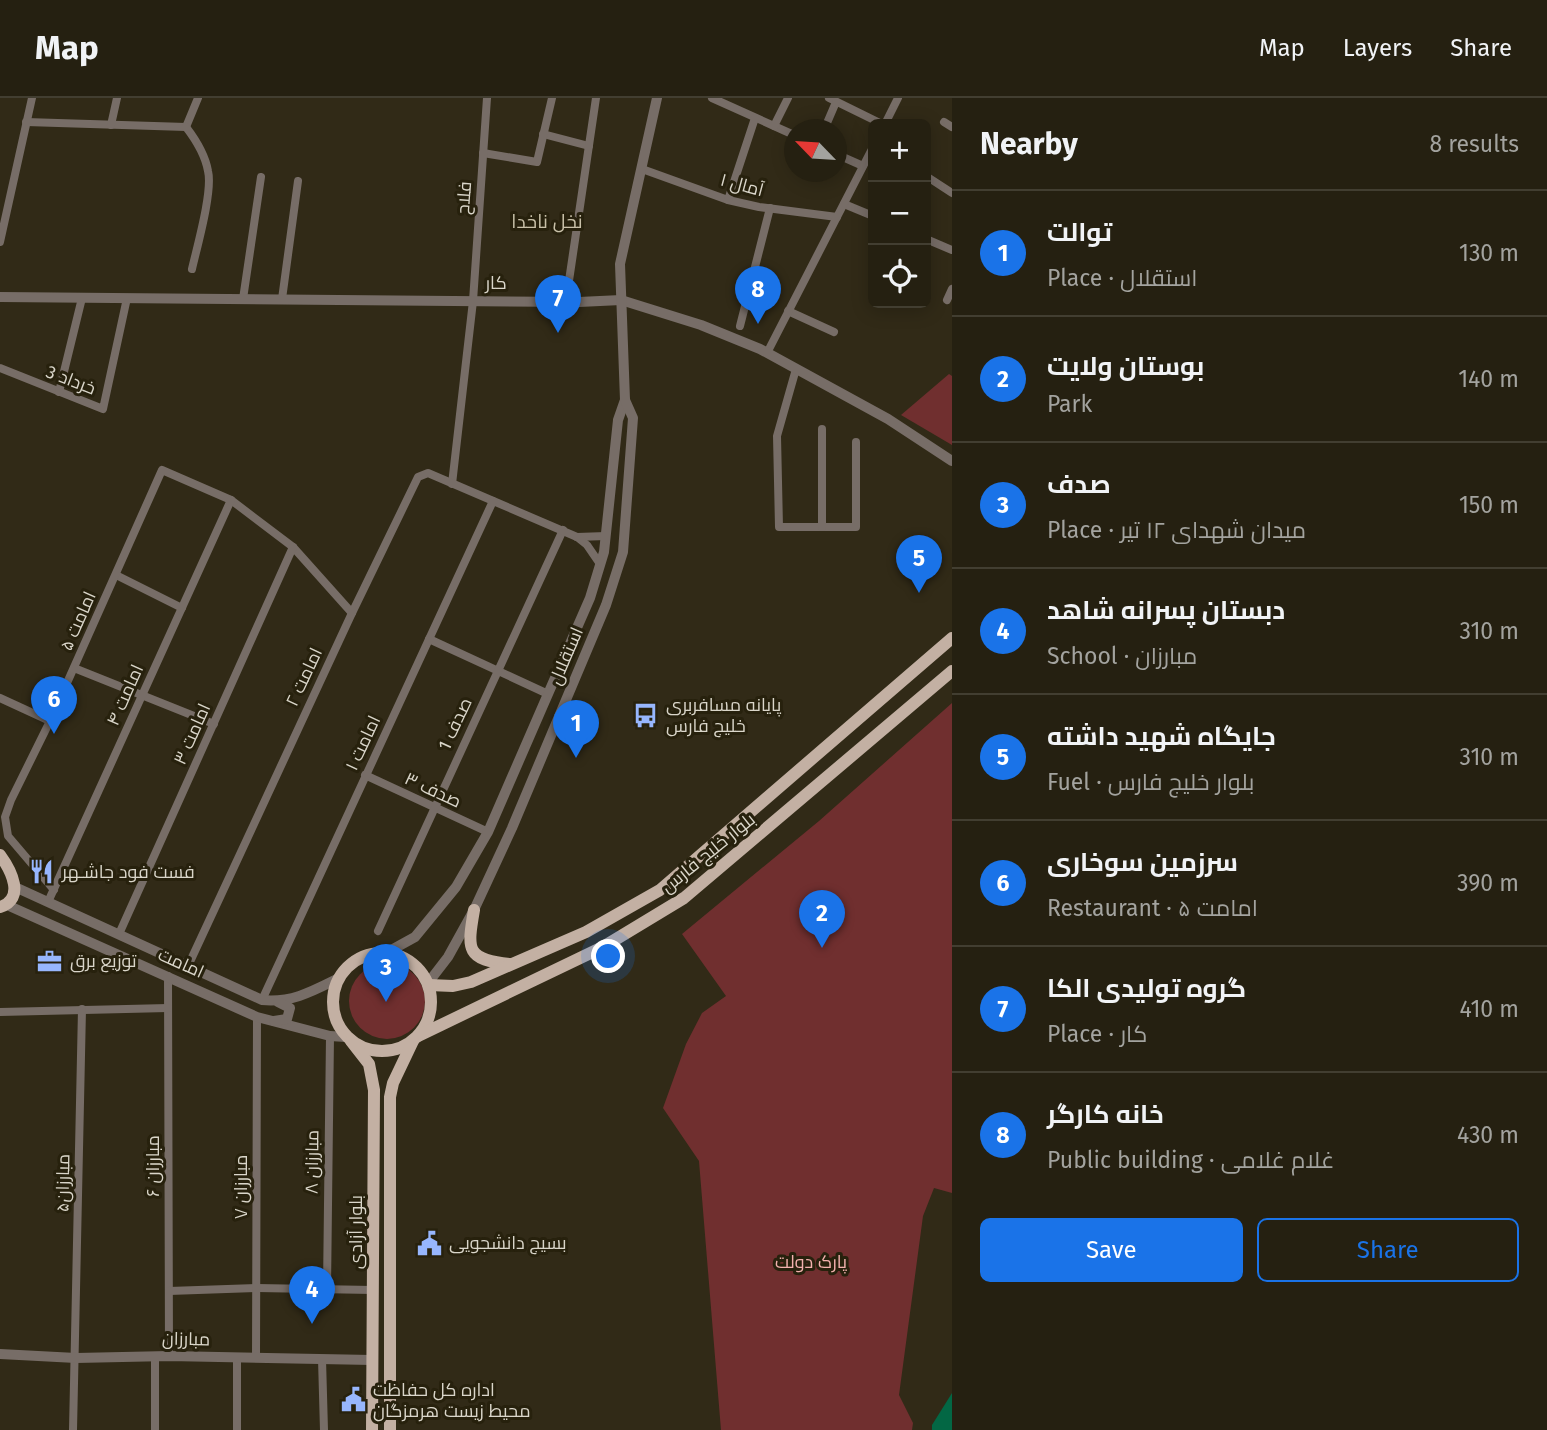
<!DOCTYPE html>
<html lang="en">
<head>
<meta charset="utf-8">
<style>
	:root { --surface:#252011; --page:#2d281a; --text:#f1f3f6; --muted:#a3a39f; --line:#423e31; --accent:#1a73e8 }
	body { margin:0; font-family:"Fira Sans",Cairo,sans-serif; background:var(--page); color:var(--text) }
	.controls { position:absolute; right:21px; top:21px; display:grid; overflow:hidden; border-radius:10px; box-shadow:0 4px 18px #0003 }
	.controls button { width:63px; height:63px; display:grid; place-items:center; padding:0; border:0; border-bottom:2px solid var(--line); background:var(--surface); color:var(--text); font:35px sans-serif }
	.compass { position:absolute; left:784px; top:21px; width:63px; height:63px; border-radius:50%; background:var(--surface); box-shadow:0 4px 18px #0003; rotate:295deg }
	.you { position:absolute; left:609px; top:859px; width:24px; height:24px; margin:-18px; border:5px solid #fff; border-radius:50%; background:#1a73e8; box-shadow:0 0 0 10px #1a73e833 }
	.badge { display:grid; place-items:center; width:46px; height:46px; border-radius:50%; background:var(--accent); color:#fff; font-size:23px; font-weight:700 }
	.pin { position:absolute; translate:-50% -58px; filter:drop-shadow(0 2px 4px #0008) }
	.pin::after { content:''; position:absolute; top:37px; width:24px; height:21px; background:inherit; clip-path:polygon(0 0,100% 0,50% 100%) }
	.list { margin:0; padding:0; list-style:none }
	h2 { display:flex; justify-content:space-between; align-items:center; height:91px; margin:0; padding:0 28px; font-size:30px }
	h2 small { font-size:23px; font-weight:400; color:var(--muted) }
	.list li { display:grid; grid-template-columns:46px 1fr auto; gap:21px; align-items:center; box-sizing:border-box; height:126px; padding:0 28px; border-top:2px solid var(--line) }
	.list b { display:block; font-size:26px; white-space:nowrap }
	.list p { margin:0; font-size:23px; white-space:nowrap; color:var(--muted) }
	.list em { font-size:23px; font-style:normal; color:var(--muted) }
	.actions { display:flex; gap:14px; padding:21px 28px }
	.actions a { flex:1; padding:16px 0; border:2px solid var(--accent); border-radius:10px; text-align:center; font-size:24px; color:var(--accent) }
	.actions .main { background:var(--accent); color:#fff }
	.icon { flex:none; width:38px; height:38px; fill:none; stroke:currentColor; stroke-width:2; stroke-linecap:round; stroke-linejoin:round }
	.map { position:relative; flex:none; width:952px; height:1332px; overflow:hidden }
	header { display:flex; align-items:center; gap:42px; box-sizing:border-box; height:98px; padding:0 35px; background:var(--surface); border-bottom:2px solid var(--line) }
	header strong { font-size:33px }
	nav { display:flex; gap:38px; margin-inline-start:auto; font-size:24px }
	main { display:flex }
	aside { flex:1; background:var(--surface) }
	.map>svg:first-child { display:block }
	.green { fill:#702f2f }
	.water { fill:#036744 }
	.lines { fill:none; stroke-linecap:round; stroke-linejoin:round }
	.minor { stroke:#776d67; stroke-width:8 }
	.tertiary { stroke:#776d67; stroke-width:10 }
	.primary { stroke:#c3b0a3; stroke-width:12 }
	.labels { text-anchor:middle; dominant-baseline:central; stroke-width:6; stroke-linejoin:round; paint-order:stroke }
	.street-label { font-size:18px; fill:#dad6ca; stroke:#27210d }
	.poi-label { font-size:18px; fill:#dad6ca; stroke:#27210d; text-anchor:start }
	.park-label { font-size:18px; fill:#f3b1ae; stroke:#27210d }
	.neighbourhood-label { font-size:19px; fill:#c9c1a9; stroke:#27210d }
</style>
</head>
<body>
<header>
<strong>Map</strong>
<nav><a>Map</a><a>Layers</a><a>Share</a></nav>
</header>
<main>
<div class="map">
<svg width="952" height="1332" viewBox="0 0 952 1332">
	<rect width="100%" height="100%" fill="#312a17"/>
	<!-- green -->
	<g class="green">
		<polygon points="949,276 952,278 952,347 901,317"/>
		<polygon points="952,605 952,1095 934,1090 923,1118 899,1297 913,1325 912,1332 721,1332 699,1063 663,1010 686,946 702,915 726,898 682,836 819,723"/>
		<circle cx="387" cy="903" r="38"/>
	</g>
	<!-- water -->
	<polygon class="water" points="952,1295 952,1332 932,1332 932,1327"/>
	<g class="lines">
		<!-- minor -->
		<g class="minor">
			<polyline points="712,0 794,37"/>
			<polyline points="829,0 882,26"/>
			<polyline points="26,24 186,29 198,0"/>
			<polyline points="944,24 952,29"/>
			<polyline points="885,26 898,0"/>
			<polyline points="111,27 117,0"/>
			<polyline points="774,28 788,0"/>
			<path d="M186,29C196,42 205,56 208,73C213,93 197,149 192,171"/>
			<polyline points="824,32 836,4"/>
			<polyline points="543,36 589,48"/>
			<polyline points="483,55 537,64 552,0"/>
			<polyline points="836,56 863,68"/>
			<polyline points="642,71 728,102 759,109 837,119"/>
			<polyline points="926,78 952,95"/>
			<polyline points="728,102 755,20"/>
			<polyline points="844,106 873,118"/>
			<polyline points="926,141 952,152"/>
			<polyline points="0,144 32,0"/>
			<polyline points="243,201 261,79"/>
			<polyline points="282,201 298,83"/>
			<polyline points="947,202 952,191"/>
			<polyline points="566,203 596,0"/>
			<polyline points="788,213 834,234"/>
			<polyline points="740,228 770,110"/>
			<polyline points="767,255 873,49"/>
			<polyline points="0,270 103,311 127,200"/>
			<polyline points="796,271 777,338 779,429 856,429 856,344"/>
			<polyline points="59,294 82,200"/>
			<polyline points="822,331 822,429"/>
			<polyline points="452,386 473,203 487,0"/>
			<polyline points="577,439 606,438"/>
			<polyline points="116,477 182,510"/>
			<polyline points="429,541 548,596"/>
			<polyline points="74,570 214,626"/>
			<polyline points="0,600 50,623"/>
			<polyline points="365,677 488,734"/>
			<polyline points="54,792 8,738 5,719 11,702 50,623 162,372 231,402 293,449 352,515"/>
			<polyline points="48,804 231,402"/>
			<polyline points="378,833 563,432"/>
			<polyline points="119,836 293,449"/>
			<polyline points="188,868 352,515 418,379 428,375 577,439 587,447 600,466"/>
			<polyline points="168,878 169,1258"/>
			<polyline points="262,902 493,403"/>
			<polyline points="0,914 168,910"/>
			<polyline points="327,1191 330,938"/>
			<polyline points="169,1193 257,1190 373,1192"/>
			<polyline points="155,1258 155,1332"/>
			<polyline points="237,1260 237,1332"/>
			<polyline points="256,1260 257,919"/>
			<polyline points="322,1261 324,1332"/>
			<polyline points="73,1332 82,911"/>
		</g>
		<!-- tertiary -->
		<g class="tertiary">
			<polyline points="0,199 579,204 621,202 701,227 760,251 888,321 952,363"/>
			<path d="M15,789L262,902C292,905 313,893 339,880"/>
			<polyline points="7,807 257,919 330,938 346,939"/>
			<polyline points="386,855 415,839 456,789 488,734 548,596 590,500 604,454 618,322 625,302"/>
			<polyline points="428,885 448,859 474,812 512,730 606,507 623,454 633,320 625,302 620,166 657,0"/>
			<polyline points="274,923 287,921 290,910 278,904"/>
			<polyline points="0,1256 76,1260 169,1258 372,1262"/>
		</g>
		<!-- primary -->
		<g class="primary">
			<path d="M0,757C11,772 26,801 0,809"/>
			<path d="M474,812C467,852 466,862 510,866"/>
			<circle cx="382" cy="904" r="49"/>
			<polyline points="429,887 453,888 471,884 586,834 660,792 952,540"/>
			<polyline points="418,938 603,849 684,800 952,573"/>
			<polyline points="351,943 369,966 374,992 372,1332"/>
			<polyline points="390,1332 390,999 393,985 413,943"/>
		</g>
	</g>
	<!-- icons -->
	<defs>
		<symbol id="bus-bare" viewBox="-9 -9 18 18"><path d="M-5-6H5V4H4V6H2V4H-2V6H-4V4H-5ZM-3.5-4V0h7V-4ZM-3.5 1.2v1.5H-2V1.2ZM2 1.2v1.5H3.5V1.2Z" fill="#97b6fd" stroke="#27210d" stroke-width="2.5" paint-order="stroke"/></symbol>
		<symbol id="restaurant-bare" viewBox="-9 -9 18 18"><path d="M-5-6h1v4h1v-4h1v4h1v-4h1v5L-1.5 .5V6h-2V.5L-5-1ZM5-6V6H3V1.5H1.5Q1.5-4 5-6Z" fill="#97b6fd" stroke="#27210d" stroke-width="2.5" paint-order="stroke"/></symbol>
		<symbol id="office-bare" viewBox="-9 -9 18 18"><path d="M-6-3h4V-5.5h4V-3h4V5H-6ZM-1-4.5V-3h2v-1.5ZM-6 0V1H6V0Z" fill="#97b6fd" stroke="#27210d" stroke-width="2.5" paint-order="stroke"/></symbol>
		<symbol id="civic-bare" viewBox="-9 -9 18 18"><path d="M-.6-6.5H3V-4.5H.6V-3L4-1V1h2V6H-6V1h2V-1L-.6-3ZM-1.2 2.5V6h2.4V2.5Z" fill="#97b6fd" stroke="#27210d" stroke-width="2.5" paint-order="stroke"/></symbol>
	</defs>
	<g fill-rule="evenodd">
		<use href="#bus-bare" x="628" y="600" width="35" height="35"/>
		<use href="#restaurant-bare" x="24" y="756" width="35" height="35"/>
		<use href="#office-bare" x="32" y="846" width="35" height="35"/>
		<use href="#civic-bare" x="412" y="1128" width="35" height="35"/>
		<use href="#civic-bare" x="336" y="1284" width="35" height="35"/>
	</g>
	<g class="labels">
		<!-- street labels -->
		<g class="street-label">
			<text transform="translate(742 87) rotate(15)">آمال ۱</text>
			<text transform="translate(464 100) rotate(-86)">فلاح</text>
			<text x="496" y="185">کار</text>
			<text transform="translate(71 282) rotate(21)">خرداد 3</text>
			<text transform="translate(78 523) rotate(-66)">امامت ۵</text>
			<text transform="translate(566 558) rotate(-67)">استقلال</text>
			<text transform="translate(304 579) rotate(-65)">امامت ۲</text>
			<text transform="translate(125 597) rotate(-66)">امامت ۴</text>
			<text transform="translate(455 626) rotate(-65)">صدف 1</text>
			<text transform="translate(192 636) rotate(-66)">امامت ۳</text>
			<text transform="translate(363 645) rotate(-65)">امامت ۱</text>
			<text transform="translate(433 692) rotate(25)">صدف ۳</text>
			<text transform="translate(708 755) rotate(-39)">بلوار خلیج فارس</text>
			<text transform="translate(181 865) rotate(24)">امامت</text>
			<text transform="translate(312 1064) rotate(-89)">مبارزان ۸</text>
			<text transform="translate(153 1068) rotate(-90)">مبارزان ۶</text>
			<text transform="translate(63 1085) rotate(-89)">مبارزان۵</text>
			<text transform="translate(241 1089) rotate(-90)">مبارزان ۷</text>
			<text transform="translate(356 1134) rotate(-90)">بلوار آزادی</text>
			<text transform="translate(186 1241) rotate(1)">مبارزان</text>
		</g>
		<!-- poi labels -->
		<g class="poi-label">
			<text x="666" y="607">پایانه مسافربری<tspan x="666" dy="21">خلیج فارس</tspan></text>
			<text x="62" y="774">فست فود جاشـهر</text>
			<text x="70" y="863">توزیع برق</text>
			<text x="449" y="1145">بسیج دانشجویی</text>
			<text x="373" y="1292">اداره کل حفاظت<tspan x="373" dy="21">محیط زیست هرمزگان</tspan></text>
		</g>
		<!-- park labels -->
		<g class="park-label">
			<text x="811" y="1164">پارک دولت</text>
		</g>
		<!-- neighbourhood labels -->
		<g class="neighbourhood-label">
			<text x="547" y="123">نخل ناخدا</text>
		</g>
	</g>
</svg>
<div class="controls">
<button>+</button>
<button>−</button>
<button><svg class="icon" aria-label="locate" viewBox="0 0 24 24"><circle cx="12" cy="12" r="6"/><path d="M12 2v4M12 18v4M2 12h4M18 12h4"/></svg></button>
</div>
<svg class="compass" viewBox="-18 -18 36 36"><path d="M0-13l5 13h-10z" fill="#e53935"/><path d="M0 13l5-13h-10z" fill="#a3a39f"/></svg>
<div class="you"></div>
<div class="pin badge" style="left:576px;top:660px">1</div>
<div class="pin badge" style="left:822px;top:850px">2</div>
<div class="pin badge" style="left:386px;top:904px">3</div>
<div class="pin badge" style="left:312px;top:1226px">4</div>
<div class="pin badge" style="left:919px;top:495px">5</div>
<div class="pin badge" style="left:54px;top:636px">6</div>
<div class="pin badge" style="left:558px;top:235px">7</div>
<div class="pin badge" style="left:758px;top:226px">8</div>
</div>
<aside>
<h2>Nearby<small>8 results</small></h2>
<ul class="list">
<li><span class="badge">1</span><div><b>توالت</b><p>Place · استقلال</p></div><em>130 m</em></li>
<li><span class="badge">2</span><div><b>بوستان ولایت</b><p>Park</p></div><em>140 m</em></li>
<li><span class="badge">3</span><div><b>صدف</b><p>Place · میدان شهدای ۱۲ تیر</p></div><em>150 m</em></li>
<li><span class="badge">4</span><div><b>دبستان پسرانه شاهد</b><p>School · مبارزان</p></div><em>310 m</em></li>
<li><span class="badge">5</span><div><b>جایگاه شهید داشته</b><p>Fuel · بلوار خلیج فارس</p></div><em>310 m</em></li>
<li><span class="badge">6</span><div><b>سرزمین سوخاری</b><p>Restaurant · امامت ۵</p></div><em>390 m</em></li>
<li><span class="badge">7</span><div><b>گروه تولیدی الکا</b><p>Place · کار</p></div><em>410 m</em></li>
<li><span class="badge">8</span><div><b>خانه کارگر</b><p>Public building · غلام غلامی</p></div><em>430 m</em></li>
</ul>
<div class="actions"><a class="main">Save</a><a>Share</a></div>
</aside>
</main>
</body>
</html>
